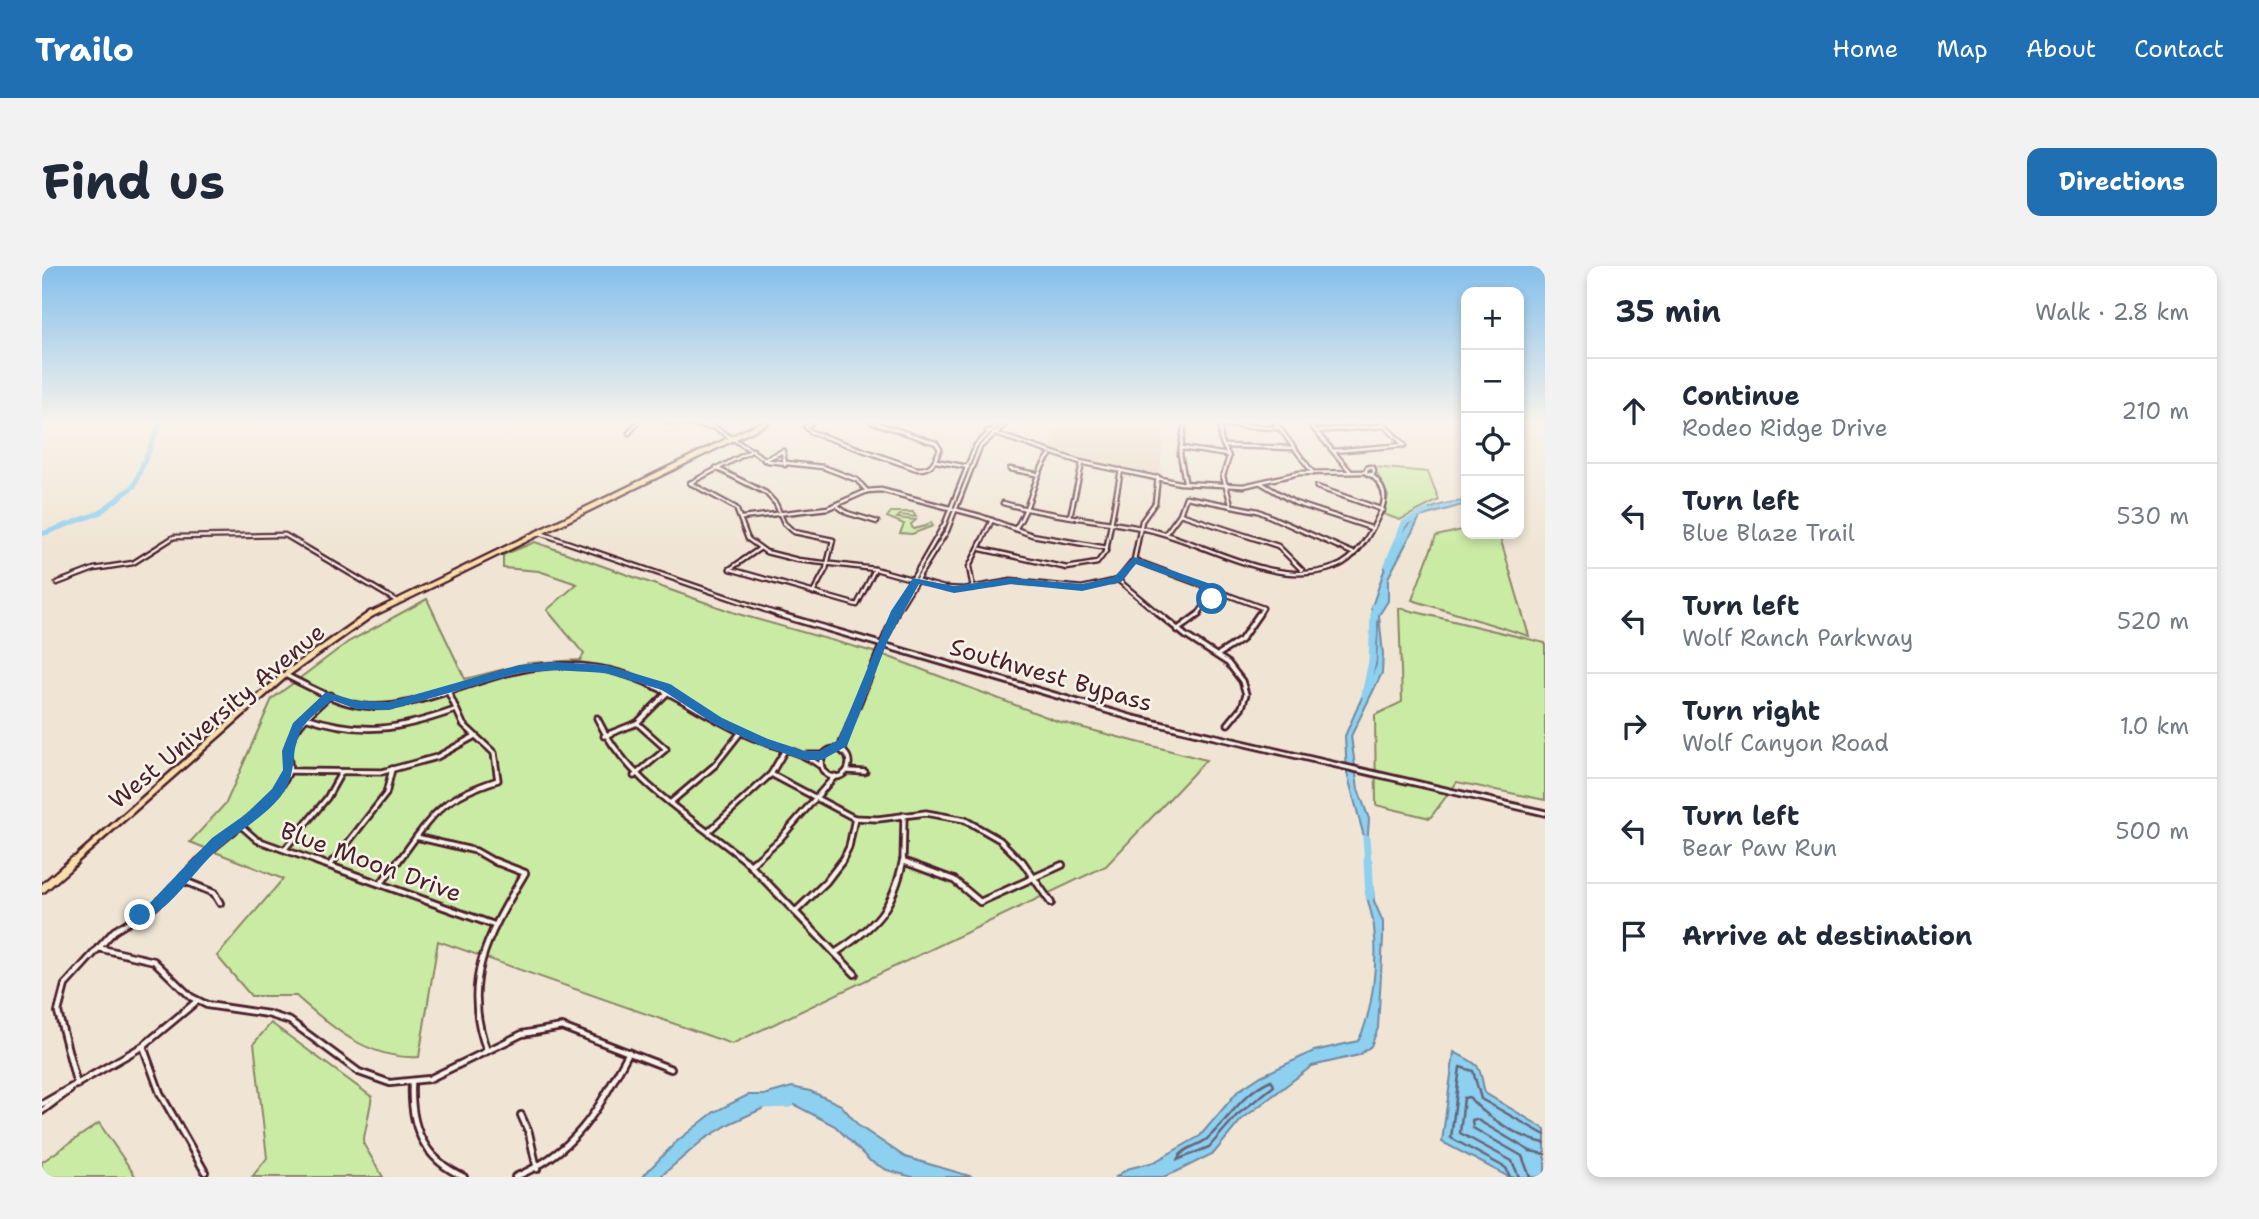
<!DOCTYPE html>
<html lang="en">
<head>
<meta charset="utf-8">
<style>
	:root { --surface:#fff; --page:#f2f2f3; --text:#1f2937; --muted:#747a83; --line:#e0e1e3; --accent:#1f6fb2 }
	body { margin:0; font-family:"Shantell Sans",sans-serif; background:var(--page); color:var(--text) }
	.controls { position:absolute; right:21px; top:21px; display:grid; overflow:hidden; border-radius:14px; box-shadow:0 4px 10px #0003 }
	.controls button { width:63px; height:63px; display:grid; place-items:center; padding:0; border:0; border-bottom:2px solid var(--line); background:var(--surface); color:var(--text); font:35px sans-serif }
	.stop { position:absolute; width:21px; height:21px; margin:-16px; border:5px solid #1f6fb2; border-radius:50%; background:#fff }
	.stop.end { background:#1f6fb2; border-color:#fff; box-shadow:0 2px 7px #0008 }
	.list { margin:0; padding:0; list-style:none }
	h2 { display:flex; justify-content:space-between; align-items:center; height:91px; margin:0; padding:0 28px; font-size:30px }
	h2 small { font-size:23px; font-weight:400; color:var(--muted) }
	.list li { display:grid; grid-template-columns:46px 1fr auto; gap:21px; align-items:center; box-sizing:border-box; height:105px; padding:0 28px; border-top:2px solid var(--line) }
	.list b { display:block; font-size:26px; white-space:nowrap }
	.list p { margin:0; font-size:23px; white-space:nowrap; color:var(--muted) }
	.list em { font-size:23px; font-style:normal; color:var(--muted) }
	.icon { flex:none; width:38px; height:38px; fill:none; stroke:currentColor; stroke-width:2; stroke-linecap:round; stroke-linejoin:round }
	.map { position:relative; flex:none; width:1503px; height:911px; overflow:hidden; border-radius:14px }
	header { display:flex; align-items:center; gap:42px; box-sizing:border-box; height:98px; padding:0 35px; background:var(--accent); color:#fff }
	header strong { font-size:33px }
	nav { display:flex; gap:38px; margin-inline-start:auto; font-size:24px }
	.intro { display:flex; align-items:center; justify-content:space-between; box-sizing:border-box; height:168px; padding:0 42px }
	h1 { margin:0; font-size:49px }
	.button { padding:18px 32px; border-radius:14px; background:var(--accent); color:#fff; font-size:24px; font-weight:700 }
	main { display:flex; gap:42px; padding:0 42px }
	aside { flex:1; background:var(--surface); border-radius:14px; box-shadow:0 4px 10px #0003 }
	.map>svg:first-child { display:block }
	.built { fill:#e7d4bc }
	.green { fill:#caeba3; stroke:#8a8567; stroke-width:2 }
	.water { fill:#8dd0ef; stroke:#7289a1; stroke-width:2 }
	.lines { fill:none; stroke-linecap:round; stroke-linejoin:round }
	.shore { stroke:#656679; stroke-width:2.5 }
	.river-far2 { stroke:#8dd0ef; stroke-width:5 }
	.river-far1 { stroke:#8dd0ef; stroke-width:7 }
	.river { stroke:#8dd0ef; stroke-width:9 }
	.minor-far2-casing { stroke:#4a1f2b; stroke-width:7 }
	.minor-far1-casing { stroke:#4a1f2b; stroke-width:9 }
	.minor-casing { stroke:#4a1f2b; stroke-width:10 }
	.major-far2-casing { stroke:#4a1f2b; stroke-width:9 }
	.major-far1-casing { stroke:#4a1f2b; stroke-width:10 }
	.major-casing { stroke:#4a1f2b; stroke-width:12 }
	.minor-far2 { stroke:#f7f3e8; stroke-width:2.5 }
	.minor-far1 { stroke:#f7f3e8; stroke-width:3.5 }
	.minor { stroke:#f7f3e8; stroke-width:4.5 }
	.major-far2 { stroke:#f8deab; stroke-width:4.5 }
	.major-far1 { stroke:#f8deab; stroke-width:5 }
	.major { stroke:#f8deab; stroke-width:7 }
	.route { fill:#1f6fb2 }
	.labels { text-anchor:middle; dominant-baseline:central; stroke-width:5; stroke-linejoin:round; paint-order:stroke }
	.street-label { font-size:24px; fill:#4a1f2b; stroke:#f7f3e8 }
</style>
</head>
<body>
<header>
<strong>Trailo</strong>
<nav><a>Home</a><a>Map</a><a>About</a><a>Contact</a></nav>
</header>
<div class="intro"><h1>Find us</h1><a class="button">Directions</a></div>
<main>
<div class="map">
<svg width="1503" height="911" viewBox="0 0 1503 911">
	<rect width="100%" height="100%" fill="#f0e5d4"/>
	<filter id="ink" filterUnits="userSpaceOnUse"><feTurbulence type="fractalNoise" baseFrequency=".0143" numOctaves="2"/><feDisplacementMap in="SourceGraphic" scale="14" xChannelSelector="R" yChannelSelector="G"/><feConvolveMatrix kernelMatrix="1 2 1 2 8 2 1 2 1" color-interpolation-filters="sRGB"/></filter>
	<g filter="url(#ink)">
		<!-- built -->
		<polygon class="built" points="1035,156 1125,156 1121,169 1118,209 1031,193 1004,184 1011,176 1017,159"/>
		<!-- green -->
		<g class="green">
			<polygon points="1332,201 1386,206 1397,234 1358,254 1341,248 1346,230"/>
			<polygon points="849,246 871,246 874,251 858,249 855,252 874,254 869,258 871,263 884,260 889,256 891,260 870,268 858,267 862,258 845,251"/>
			<polygon points="1424,263 1424,268 1457,268 1487,370 1370,334 1394,270"/>
			<path d="M493,276L696,348L842,389L1015,455L1164,494L1064,600L690,778L396,675L377,791C327,794 289,761 254,730H209L175,690L241,613L148,576L184,537L230,433L306,376L385,333L423,413L486,397L538,394L542,388L505,344L535,318L497,305L461,302V289Z"/>
			<polygon points="1357,342 1503,377 1503,534 1415,516 1388,552 1334,539 1333,449 1360,436"/>
			<polygon points="229,757 330,831 321,877 341,911 210,911 225,892 212,777"/>
			<polygon points="57,857 94,911 0,911 0,896"/>
		</g>
		<!-- water -->
		<g class="water">
			<path d="M1424,235V238L1378,251L1346,312V335L1337,349L1341,388L1340,407L1309,470L1316,523L1327,553L1325,582L1305,507L1303,470L1334,399L1336,356L1329,343C1349,288 1354,238 1424,235Z"/>
			<path d="M1331,622L1332,635L1341,656V672L1336,762L1329,780L1317,789L1270,800L1199,854L1172,887L1134,906L1121,911H1074L1085,903L1112,896L1158,870L1196,825L1219,810L1272,785L1316,775C1331,748 1336,693 1332,662C1331,650 1326,638 1324,625Z"/>
			<path d="M1412,786C1441,801 1436,797 1443,827L1503,863V911H1467L1400,876Z"/>
			<polygon points="750,821 768,825 799,839 817,860 863,891 931,911 870,911 845,904 828,895 793,860 751,838 735,836 689,857 661,874 618,911 600,911 634,876 672,846 706,829 722,829"/>
		</g>
		<g class="lines">
			<!-- shore -->
			<g class="shore">
				<path d="M1229,814L1232,820L1195,849L1167,881L1135,894C1141,881 1155,881 1165,873C1188,852 1200,827 1229,814Z"/>
				<polyline points="1468,911 1464,902 1409,872 1418,801 1431,805 1439,833 1503,869"/>
				<path d="M1477,911L1470,895L1418,867L1422,832L1427,831C1442,850 1479,873 1503,877"/>
				<polyline points="1488,911 1480,890 1431,862 1430,854 1434,853 1488,885 1503,888"/>
			</g>
			<!-- river-far2 -->
			<g class="river-far2">
				<polyline points="0,268 57,247 92,220 117,160 115,156"/>
				<polyline points="1345,299 1362,257 1385,245"/>
				<polyline points="1332,350 1332,340"/>
			</g>
			<!-- river-far1 -->
			<g class="river-far1">
				<polyline points="1323,429 1330,395 1332,348"/>
				<polyline points="1324,572 1326,597"/>
			</g>
			<!-- river -->
			<g class="river">
				<polyline points="1326,595 1328,630"/>
				<polyline points="722,838 748,837"/>
			</g>
			<defs>
				<g id="minor-far2">
					<polyline points="626,156 672,161 726,195 781,201 815,214 825,225"/>
					<path d="M770,156L764,161L769,166L875,203C890,204 893,195 898,183L894,177L830,156"/>
					<polyline points="1143,156 1138,188 1143,215"/>
					<polyline points="1178,156 1179,174 1187,191 1181,210 1189,238"/>
					<polyline points="1233,156 1271,207"/>
					<polyline points="1266,156 1308,205"/>
					<polyline points="1339,156 1362,179"/>
					<polyline points="1180,159 1235,162"/>
					<polyline points="945,165 1038,196 1138,217 1202,220 1257,207 1323,206"/>
					<polyline points="1274,165 1343,160"/>
					<polyline points="587,167 596,156"/>
					<polyline points="1182,180 1251,182"/>
					<polyline points="1140,182 1186,189"/>
					<polyline points="1291,185 1362,179"/>
					<polyline points="722,194 741,185 743,199"/>
					<polyline points="894,195 926,201"/>
					<circle cx="1328" cy="205" r="4"/>
					<polyline points="674,202 724,227 734,238 742,257 752,266 791,274 784,303 771,327"/>
					<polyline points="968,203 994,208"/>
					<polyline points="648,217 694,242 706,273 724,286 756,294 833,303 902,322 922,323 969,315 1040,322 1076,314 1092,294 1100,255 1113,237 1116,211"/>
					<polyline points="648,217 711,184"/>
					<polyline points="1219,217 1253,237 1329,262"/>
					<polyline points="1275,221 1341,244"/>
					<path d="M961,237C1009,251 1059,253 1108,264C1165,277 1234,324 1293,301C1315,293 1328,268 1337,249C1346,232 1343,220 1328,208"/>
					<polyline points="794,239 805,247 835,256"/>
					<polyline points="1138,248 1236,280 1260,304"/>
					<polyline points="1028,250 1040,198"/>
					<polyline points="700,252 786,242 825,225 839,224 938,250 990,269 1065,282"/>
					<path d="M973,263C990,240 990,211 1008,189"/>
					<polyline points="498,267 741,350"/>
					<polyline points="1124,267 1138,248 1144,231 1216,245 1313,288"/>
					<polyline points="939,283 1025,302 1055,297 1064,285 1079,204"/>
					<polyline points="1092,294 1221,342 1216,350"/>
					<polyline points="688,303 815,339 833,303"/>
					<polyline points="688,303 717,283"/>
					<polyline points="1076,314 1119,350"/>
					<polyline points="15,317 52,303 91,297 132,271 243,269 353,334"/>
					<polyline points="931,322 927,301 950,254"/>
					<polyline points="855,340 903,257 934,179 959,156"/>
					<polyline points="852,350 905,265 938,181 966,156"/>
					<polyline points="1155,350 1173,324"/>
				</g>
				<g id="minor-far1">
					<polyline points="735,348 1091,452 1503,547"/>
					<polyline points="1117,348 1144,370 1186,397 1200,415 1204,428 1200,441 1186,458"/>
					<polyline points="1135,364 1157,348"/>
					<polyline points="1177,388 1199,374 1217,348"/>
					<path d="M243,409C268,421 294,437 322,440C374,446 440,407 497,401C591,391 630,434 709,471C731,481 757,484 777,499"/>
					<path d="M263,451C321,470 356,464 413,444"/>
					<path d="M555,452C587,519 651,551 706,597"/>
					<polyline points="562,470 595,457 628,424"/>
					<circle cx="793" cy="497" r="14"/>
					<polyline points="802,487 800,477 853,348"/>
					<polyline points="764,489 780,489"/>
					<polyline points="247,505 340,506 395,491 433,470"/>
					<polyline points="806,505 823,506"/>
					<polyline points="729,508 812,552 836,553 884,547 923,554 958,574 981,597"/>
					<polyline points="592,510 624,483 595,457"/>
					<polyline points="628,537 673,499 699,466"/>
					<polyline points="198,559 215,574 279,597"/>
					<polyline points="666,566 729,508 743,484"/>
					<polyline points="374,571 434,585 455,597"/>
					<polyline points="243,583 285,532 299,507"/>
					<polyline points="861,595 867,597"/>
					<path d="M155,597C179,572 236,537 247,505C249,499 245,491 246,484C251,459 271,445 288,429"/>
					<polyline points="290,597 344,528 350,503"/>
					<path d="M355,597C391,549 396,533 456,514L452,487L421,458L405,423"/>
					<polyline points="711,597 737,574 793,510"/>
					<polyline points="799,597 807,581 813,552"/>
					<polyline points="861,597 862,549"/>
				</g>
				<g id="minor">
					<polyline points="274,595 452,659"/>
					<polyline points="704,595 813,708"/>
					<polyline points="861,595 912,614 938,636 1020,599"/>
					<polyline points="980,595 1009,637"/>
					<polyline points="288,599 291,595"/>
					<polyline points="708,599 713,595"/>
					<polyline points="140,614 172,627 178,637"/>
					<polyline points="340,616 356,595"/>
					<polyline points="753,646 784,616 800,595"/>
					<polyline points="56,682 112,695 149,731 165,739 226,748 248,755 317,806 348,817 387,813 480,768 520,761 629,803"/>
					<path d="M793,687C833,661 851,643 861,595"/>
					<polyline points="101,780 118,827 163,906"/>
					<path d="M445,785C418,714 447,668 483,607L452,595"/>
					<path d="M370,817C368,860 381,893 422,911"/>
					<polyline points="35,819 16,746 23,719 72,665 113,640 157,595"/>
					<polyline points="0,838 101,780 155,735"/>
					<polyline points="0,845 28,824"/>
					<polyline points="479,849 487,867 495,903"/>
					<path d="M473,911C535,886 557,842 587,786"/>
				</g>
				<polyline id="major-far2" points="326,350 724,156"/>
				<polyline id="major-far1" points="30,597 243,409 329,348"/>
				<polyline id="major" points="0,623 32,595"/>
			</defs>
			<!-- minor-far2 casing -->
			<use href="#minor-far2" class="minor-far2-casing"/>
			<!-- minor-far1 casing -->
			<use href="#minor-far1" class="minor-far1-casing"/>
			<!-- minor casing -->
			<use href="#minor" class="minor-casing"/>
			<!-- major-far2 casing -->
			<use href="#major-far2" class="major-far2-casing"/>
			<!-- major-far1 casing -->
			<use href="#major-far1" class="major-far1-casing"/>
			<!-- major casing -->
			<use href="#major" class="major-casing"/>
			<!-- minor-far2 -->
			<use href="#minor-far2" class="minor-far2"/>
			<!-- minor-far1 -->
			<use href="#minor-far1" class="minor-far1"/>
			<!-- minor -->
			<use href="#minor" class="minor"/>
			<!-- major-far2 -->
			<use href="#major-far2" class="major-far2"/>
			<!-- major-far1 -->
			<use href="#major-far1" class="major-far1"/>
			<!-- major -->
			<use href="#major" class="major"/>
		</g>
	</g>
	<!-- sky -->
	<linearGradient id="sky" x2="0" y2="1"><stop stop-color="#83bfeb"/><stop offset="0.55" stop-color="#f8f3ec"/><stop offset="1" stop-color="#f8f3ec" stop-opacity="0"/></linearGradient>
	<rect width="1503" height="283" fill="url(#sky)"/>
	<!-- route -->
	<path class="route" d="M1092,291L1177,321L1175,333L1166,336L1168,325L1094,298L1079,316L1040,325L969,318L912,327L877,318L846,374L805,480L780,494H762L718,479L672,458L620,424L564,407L513,404L477,407L347,444L314,443L290,434C280,443 265,453 259,464C247,488 257,505 239,530C223,550 200,563 181,579C152,602 133,642 98,656L91,649L109,636L170,572L204,548L230,523L241,504L240,485L251,457L284,426L315,435L347,436L477,399L513,396L564,399L628,418L680,452L726,473L762,485H778L796,474L849,345L871,312L912,320L969,312L1040,318L1072,311Z"/>
	<g class="labels">
		<!-- street labels -->
		<g class="street-label">
			<text transform="translate(1009 409) rotate(16)">Southwest Bypass</text>
			<text transform="translate(175 450) rotate(-40)">West University Avenue</text>
			<text transform="translate(329 596) rotate(20)">Blue Moon Drive</text>
		</g>
	</g>
</svg>
<div class="controls">
<button>+</button>
<button>−</button>
<button><svg class="icon" aria-label="locate" viewBox="0 0 24 24"><circle cx="12" cy="12" r="6"/><path d="M12 2v4M12 18v4M2 12h4M18 12h4"/></svg></button>
<button><svg class="icon" aria-label="layers" viewBox="0 0 24 24"><path d="M12 4l9 5-9 5-9-5zM3 14l9 5 9-5"/></svg></button>
</div>
<div class="stop" style="left:1170px;top:333px"></div>
<div class="stop end" style="left:98px;top:649px"></div>
</div>
<aside>
<h2>35 min<small>Walk · 2.8 km</small></h2>
<ul class="list">
<li><svg class="icon" aria-label="ahead" viewBox="0 0 24 24"><path d="M12 20V5M6 11l6-6 6 6"/></svg><div><b>Continue</b><p>Rodeo Ridge Drive</p></div><em>210 m</em></li>
<li><svg class="icon" aria-label="left" viewBox="0 0 24 24"><path d="M17 20v-9H6M10 6l-5 5 5 5"/></svg><div><b>Turn left</b><p>Blue Blaze Trail</p></div><em>530 m</em></li>
<li><svg class="icon" aria-label="left" viewBox="0 0 24 24"><path d="M17 20v-9H6M10 6l-5 5 5 5"/></svg><div><b>Turn left</b><p>Wolf Ranch Parkway</p></div><em>520 m</em></li>
<li><svg class="icon" aria-label="right" viewBox="0 0 24 24"><path d="M7 20v-9h11M14 6l5 5-5 5"/></svg><div><b>Turn right</b><p>Wolf Canyon Road</p></div><em>1.0 km</em></li>
<li><svg class="icon" aria-label="left" viewBox="0 0 24 24"><path d="M17 20v-9H6M10 6l-5 5 5 5"/></svg><div><b>Turn left</b><p>Bear Paw Run</p></div><em>500 m</em></li>
<li><svg class="icon" aria-label="arrive" viewBox="0 0 24 24"><path d="M6 21V4h12l-3 4 3 4H6"/></svg><div><b>Arrive at destination</b></div></li>
</ul>
</aside>
</main>
</body>
</html>
